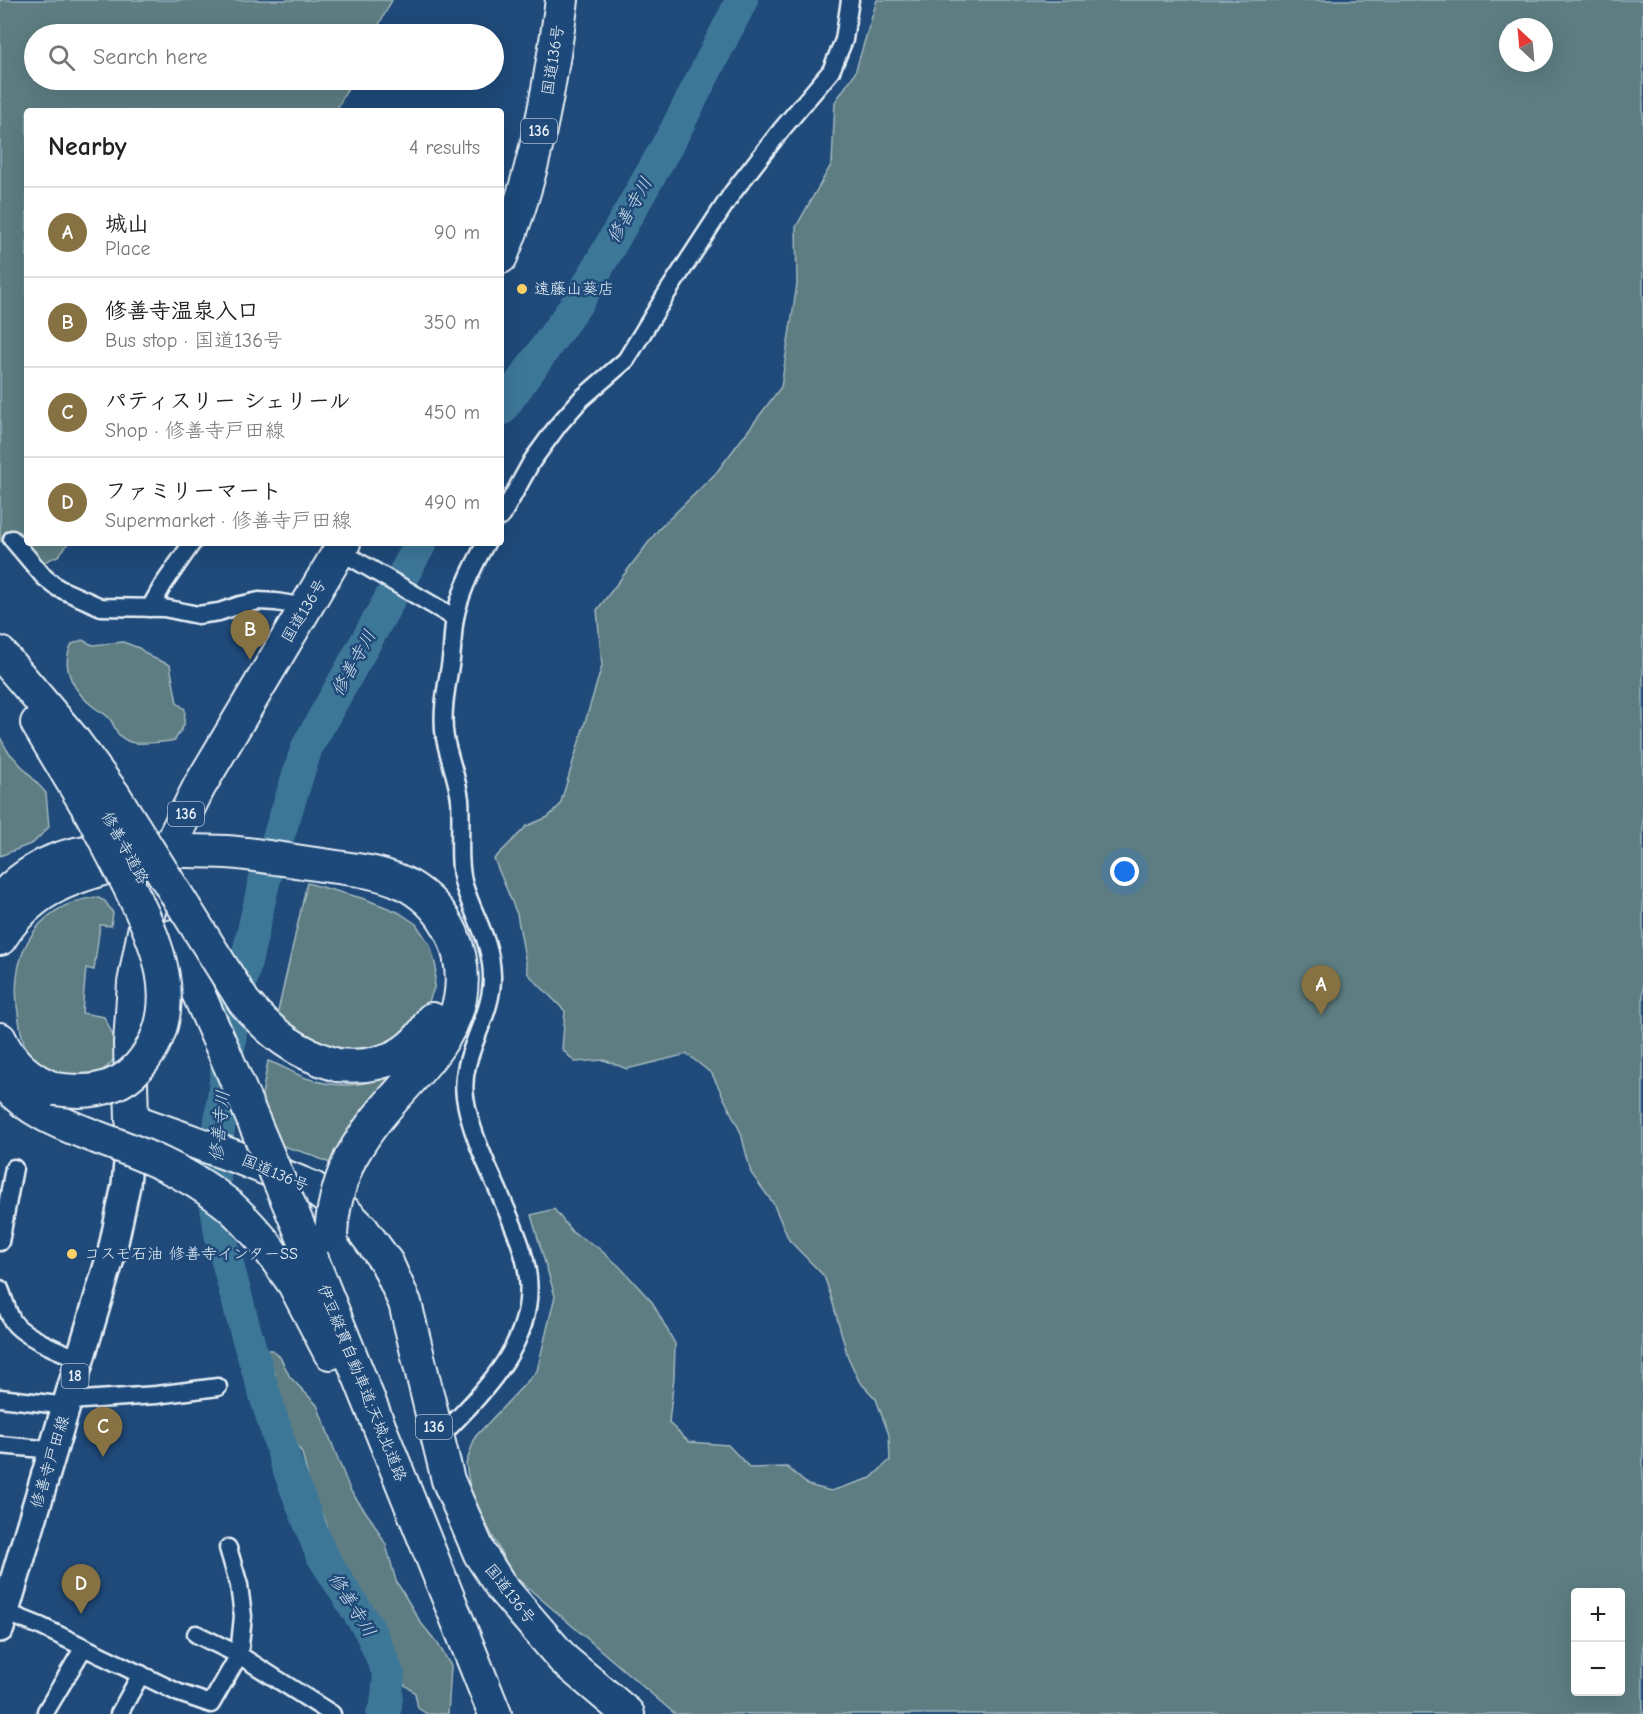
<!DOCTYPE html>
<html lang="en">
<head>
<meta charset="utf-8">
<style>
	:root { --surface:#fff; --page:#f2f2f2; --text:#222; --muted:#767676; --line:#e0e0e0; --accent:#857141 }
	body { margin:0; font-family:"Comic Neue","Klee One",sans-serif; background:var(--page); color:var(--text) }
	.controls { position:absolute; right:18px; bottom:18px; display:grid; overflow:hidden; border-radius:6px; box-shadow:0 6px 24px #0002 }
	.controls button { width:54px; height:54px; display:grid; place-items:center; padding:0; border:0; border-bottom:2px solid var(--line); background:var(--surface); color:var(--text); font:30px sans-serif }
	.compass { position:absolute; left:1499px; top:18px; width:54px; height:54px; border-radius:50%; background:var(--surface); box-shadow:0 6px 24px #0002; rotate:334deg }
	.you { position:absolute; left:1125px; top:872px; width:21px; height:21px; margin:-15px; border:4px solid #fff; border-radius:50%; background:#1a73e8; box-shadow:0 0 0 9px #1a73e833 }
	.badge { display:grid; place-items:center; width:39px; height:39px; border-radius:50%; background:var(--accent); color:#fff; font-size:20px; font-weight:700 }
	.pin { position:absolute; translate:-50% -50px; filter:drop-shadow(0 2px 3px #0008) }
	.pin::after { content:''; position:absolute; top:32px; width:21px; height:18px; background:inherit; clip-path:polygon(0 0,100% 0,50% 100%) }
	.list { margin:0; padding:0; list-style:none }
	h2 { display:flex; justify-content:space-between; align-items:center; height:78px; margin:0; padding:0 24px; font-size:26px }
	h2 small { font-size:20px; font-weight:400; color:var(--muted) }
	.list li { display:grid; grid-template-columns:39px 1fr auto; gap:18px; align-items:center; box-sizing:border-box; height:90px; padding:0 24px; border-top:2px solid var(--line) }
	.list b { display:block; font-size:22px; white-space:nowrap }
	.list p { margin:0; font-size:20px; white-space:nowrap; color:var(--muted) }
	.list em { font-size:20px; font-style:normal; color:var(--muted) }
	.icon { flex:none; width:33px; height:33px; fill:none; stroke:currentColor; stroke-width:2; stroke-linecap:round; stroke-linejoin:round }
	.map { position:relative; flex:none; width:1643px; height:1714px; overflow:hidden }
	.search { position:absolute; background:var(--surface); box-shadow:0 6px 24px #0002; left:24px; top:24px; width:480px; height:66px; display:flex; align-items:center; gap:15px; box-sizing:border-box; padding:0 21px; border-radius:33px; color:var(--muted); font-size:22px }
	.panel { position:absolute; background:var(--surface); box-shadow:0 6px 24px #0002; left:24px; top:108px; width:480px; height:438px; border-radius:6px }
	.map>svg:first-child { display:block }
	.green { fill:#5d7d82; stroke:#a2b7bd; stroke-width:1.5; fill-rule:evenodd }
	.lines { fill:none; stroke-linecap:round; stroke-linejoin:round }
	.river { stroke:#3e7798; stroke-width:32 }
	.street-casing { stroke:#e8f1f8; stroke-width:21 }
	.primary-casing { stroke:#e8f1f8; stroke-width:32 }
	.highway-casing { stroke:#e8f1f8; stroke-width:36 }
	.street { stroke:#1f4a7a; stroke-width:16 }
	.primary { stroke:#1f4a7a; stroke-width:27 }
	.highway { stroke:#1f4a7a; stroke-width:32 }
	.highway-bridge-casing { stroke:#e8f1f8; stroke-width:36; stroke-linecap:butt }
	.highway-bridge { stroke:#1f4a7a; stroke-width:32 }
	.poi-dot { fill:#ffd166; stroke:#1f4a7a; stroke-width:2 }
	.labels { text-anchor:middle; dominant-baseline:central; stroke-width:5; stroke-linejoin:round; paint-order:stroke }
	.shield { fill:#1f4a7a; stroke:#acbfd2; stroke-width:1.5 }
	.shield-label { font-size:15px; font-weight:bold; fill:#e8f1f8 }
	.street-label { font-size:16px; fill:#e8f1f8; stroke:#1f4a7a }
	.poi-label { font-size:16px; fill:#e8f1f8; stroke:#1f4a7a; text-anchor:start }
	.water-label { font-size:18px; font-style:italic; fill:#cedfea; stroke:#1f4a7a }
</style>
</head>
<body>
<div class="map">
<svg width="1643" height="1714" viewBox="0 0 1643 1714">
	<rect width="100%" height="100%" fill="#1f4a7a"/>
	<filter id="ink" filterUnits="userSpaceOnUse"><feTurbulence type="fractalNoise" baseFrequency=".0167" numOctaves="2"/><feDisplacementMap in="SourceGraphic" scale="12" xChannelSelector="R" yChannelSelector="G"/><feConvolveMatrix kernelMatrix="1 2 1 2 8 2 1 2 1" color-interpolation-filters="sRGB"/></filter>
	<g filter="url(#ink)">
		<!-- green -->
		<g class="green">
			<polygon points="0,0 392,0 374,34 34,34 34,80 352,80 336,111 27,111 27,543 69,543 58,556 42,563 18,547 0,541"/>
			<path d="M877,0H1643V1714H675L512,1574L471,1494L466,1464L475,1437L537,1371L555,1296L531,1215L554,1209L573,1233L596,1246L619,1266L652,1302L675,1344L674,1377L669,1423L689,1442L728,1445L750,1468L787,1467L808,1485L831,1491L871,1478L890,1460L889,1435L876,1399L859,1381L848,1357L830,1293L824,1276L789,1240L773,1203L751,1173L741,1133L712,1074L687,1054L627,1069L604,1060L575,1062L562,1049L565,1011L528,974L517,914L494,859L527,826L548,817L560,805L602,666L597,610L658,530L716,473L781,387L797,284L796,227L832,163L835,102L855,73ZM1508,27H1544V63H1508ZM1576,1592H1620V1692H1576Z"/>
			<path d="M82,640L93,645L123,642L139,648L151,657L170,665L177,703L185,709L184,725L175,740C165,742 138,745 130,742C115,736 117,729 110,719C106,714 99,711 95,708C75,693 59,668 72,644Z"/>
			<polygon points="0,737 7,750 46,793 49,827 33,843 0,856"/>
			<polygon points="307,883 365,899 398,912 416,924 430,945 436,967 434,988 425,1012 411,1031 375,1049 329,1052 276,1020"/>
			<path d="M96,897L105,901L113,913L111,926L100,925L94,970L86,968L82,1013L104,1017C128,1059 114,1068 75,1082C66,1079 43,1073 37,1066C26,1054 21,1035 19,1020C8,960 31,906 96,897Z"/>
			<path d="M268,1061C281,1065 293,1073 306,1078C341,1090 368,1086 401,1070L334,1165L309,1154L279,1145L260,1106Z"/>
			<polygon points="268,1350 272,1350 280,1357 290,1377 317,1405 350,1490 373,1522 386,1545 396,1581 421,1623 438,1644 451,1666 448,1714 427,1714 418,1708 415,1693 400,1681 396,1666 371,1614 336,1563 326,1522 312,1494 302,1453 289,1434 278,1412 275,1373 265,1356"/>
		</g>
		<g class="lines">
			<!-- river -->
			<g class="river">
				<polyline points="501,410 580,299 673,135 742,0"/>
				<polyline points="382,1714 386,1706 389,1675 370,1631 321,1554 286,1463 246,1333 221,1238 215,1203 215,1161 232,1024 264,882 307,747 421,543"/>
			</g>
			<defs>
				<g id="street">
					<polyline points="501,517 532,461 559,424 581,399 626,360 667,293 733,192 782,129 831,71 844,40 850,0"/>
					<polyline points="12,539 44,577 58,588 101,607 164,608 198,615 219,612 240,605 259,601 276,602 306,607"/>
					<polyline points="340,551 455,618"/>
					<polyline points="150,608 163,585 192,543"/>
					<polyline points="0,1242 14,1168"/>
					<path d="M0,1289C4,1299 7,1311 12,1320C20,1335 64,1354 81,1358"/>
					<polyline points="0,1398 67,1406"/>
					<polyline points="68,1401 156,1395 218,1387"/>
					<path d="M437,1440C480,1395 535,1345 528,1278C525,1248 510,1219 499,1192C485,1161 470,1130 465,1097C459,1054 493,1019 492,976C491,939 474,918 464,885C457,861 462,824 460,799C457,777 449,759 445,738C441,715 446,689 450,666C453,650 452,634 455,618C460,592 473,566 486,543"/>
					<polyline points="0,1445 53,1450"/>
					<polyline points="0,1610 40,1626 179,1693 211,1704 239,1655 332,1714"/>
					<polyline points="196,1634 239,1655 243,1616 239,1585 228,1548"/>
					<polyline points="46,1711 84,1647"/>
					<polyline points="119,1714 141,1674"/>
				</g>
				<polyline id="primary" points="0,1628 112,1252 126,1185 131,1129"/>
				<g id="highway">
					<path d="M501,257C535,176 550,87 562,0"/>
					<polyline points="344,543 199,787 167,851 146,921 134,983 130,1043 132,1120 242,1159 313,1188 344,1211 362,1229 387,1263 405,1303 448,1480 480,1554 502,1588 564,1660 628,1714"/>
					<polyline points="0,653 72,738 114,795"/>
					<polyline points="37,723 91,813"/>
					<path d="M0,900C19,877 47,860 76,854C100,849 124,850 149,850C174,851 200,851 226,852C256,854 286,860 316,864C346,869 381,870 409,886C448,909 468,954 460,999C451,1043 411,1077 384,1110C371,1125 360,1141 350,1159"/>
					<polyline points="173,936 225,1054"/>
					<path d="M0,939C32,888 69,879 123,863"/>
					<path d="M0,1039C11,1064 31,1080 55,1089"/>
					<path d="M337,1065C379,1069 412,1057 432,1019"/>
					<path d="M0,1079C26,1110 59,1123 96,1137"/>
					<polyline points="301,1232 495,1714"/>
					<polyline points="264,1242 294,1284 330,1353"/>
				</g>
			</defs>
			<!-- street casing -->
			<use href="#street" class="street-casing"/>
			<!-- primary casing -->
			<use href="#primary" class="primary-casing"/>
			<!-- highway casing -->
			<use href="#highway" class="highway-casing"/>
			<!-- street -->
			<use href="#street" class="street"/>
			<!-- primary -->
			<use href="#primary" class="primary"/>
			<!-- highway -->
			<use href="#highway" class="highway"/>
			<defs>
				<g id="highway-bridge">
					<path d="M114,795L244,1002C272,1034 296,1053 337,1065"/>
					<polyline points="225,1054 301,1232"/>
					<path d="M55,1089C87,1094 117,1091 139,1066C189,1008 156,940 127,882C115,859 103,836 91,813"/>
					<path d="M96,1137C142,1154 186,1171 225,1202C239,1213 252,1228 264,1242"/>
					<path d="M331,1236C332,1207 339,1184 350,1159"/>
				</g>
			</defs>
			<!-- highway-bridge casing -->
			<use href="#highway-bridge" class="highway-bridge-casing"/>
			<!-- highway-bridge -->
			<use href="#highway-bridge" class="highway-bridge"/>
		</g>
	</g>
	<!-- markers -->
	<g class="poi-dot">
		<circle cx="522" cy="289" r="6"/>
		<circle cx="72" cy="1254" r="6"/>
	</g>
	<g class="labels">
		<!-- shield labels -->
		<g class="shield">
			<rect x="521" y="119" width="36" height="24" rx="4.5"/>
			<rect x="168" y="802" width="36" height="24" rx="4.5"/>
			<rect x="61.5" y="1364" width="27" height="24" rx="4.5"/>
			<rect x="416" y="1415" width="36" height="24" rx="4.5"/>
		</g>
		<g class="shield-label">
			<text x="539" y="131">136</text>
			<text x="186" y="814">136</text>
			<text x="75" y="1376">18</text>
			<text x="434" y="1427">136</text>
		</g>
		<!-- street labels -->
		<g class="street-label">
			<text transform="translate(553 60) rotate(-81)">国道136号</text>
			<text transform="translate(304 611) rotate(-59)">国道136号</text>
			<text transform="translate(125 848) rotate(61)">修善寺道路</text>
			<text transform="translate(275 1173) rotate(23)">国道136号</text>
			<text transform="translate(362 1383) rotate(68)">伊豆縦貫自動車道;天城北道路</text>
			<text transform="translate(50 1462) rotate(-73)">修善寺戸田線</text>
			<text transform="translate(510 1594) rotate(52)">国道136号</text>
		</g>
		<!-- poi labels -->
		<g class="poi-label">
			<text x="534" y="289">遠藤山葵店</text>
			<text x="84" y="1254">コスモ石油 修善寺インターSS</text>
		</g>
		<!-- water labels -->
		<g class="water-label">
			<text transform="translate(630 210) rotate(-60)">修善寺川</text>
			<text transform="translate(354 663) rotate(-61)">修善寺川</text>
			<text transform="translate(220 1126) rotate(-84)">修善寺川</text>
			<text transform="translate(352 1605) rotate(58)">修善寺川</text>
		</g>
	</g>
</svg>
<div class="controls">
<button>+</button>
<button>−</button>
</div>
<svg class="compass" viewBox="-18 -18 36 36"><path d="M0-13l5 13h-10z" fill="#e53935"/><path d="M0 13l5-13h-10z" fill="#767676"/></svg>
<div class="you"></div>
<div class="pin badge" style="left:1321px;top:1015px">A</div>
<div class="pin badge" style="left:250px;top:660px">B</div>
<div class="pin badge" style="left:103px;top:1457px">C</div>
<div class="pin badge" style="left:81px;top:1614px">D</div>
<div class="search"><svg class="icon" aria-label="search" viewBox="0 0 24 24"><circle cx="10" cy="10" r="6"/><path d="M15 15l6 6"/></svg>Search here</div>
<section class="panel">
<h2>Nearby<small>4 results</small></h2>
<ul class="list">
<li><span class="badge">A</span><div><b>城山</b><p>Place</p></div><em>90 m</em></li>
<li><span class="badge">B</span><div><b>修善寺温泉入口</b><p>Bus stop · 国道136号</p></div><em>350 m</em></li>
<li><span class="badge">C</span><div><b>パティスリー シェリール</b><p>Shop · 修善寺戸田線</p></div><em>450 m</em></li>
<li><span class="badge">D</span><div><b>ファミリーマート</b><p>Supermarket · 修善寺戸田線</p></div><em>490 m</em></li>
</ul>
</section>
</div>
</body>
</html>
